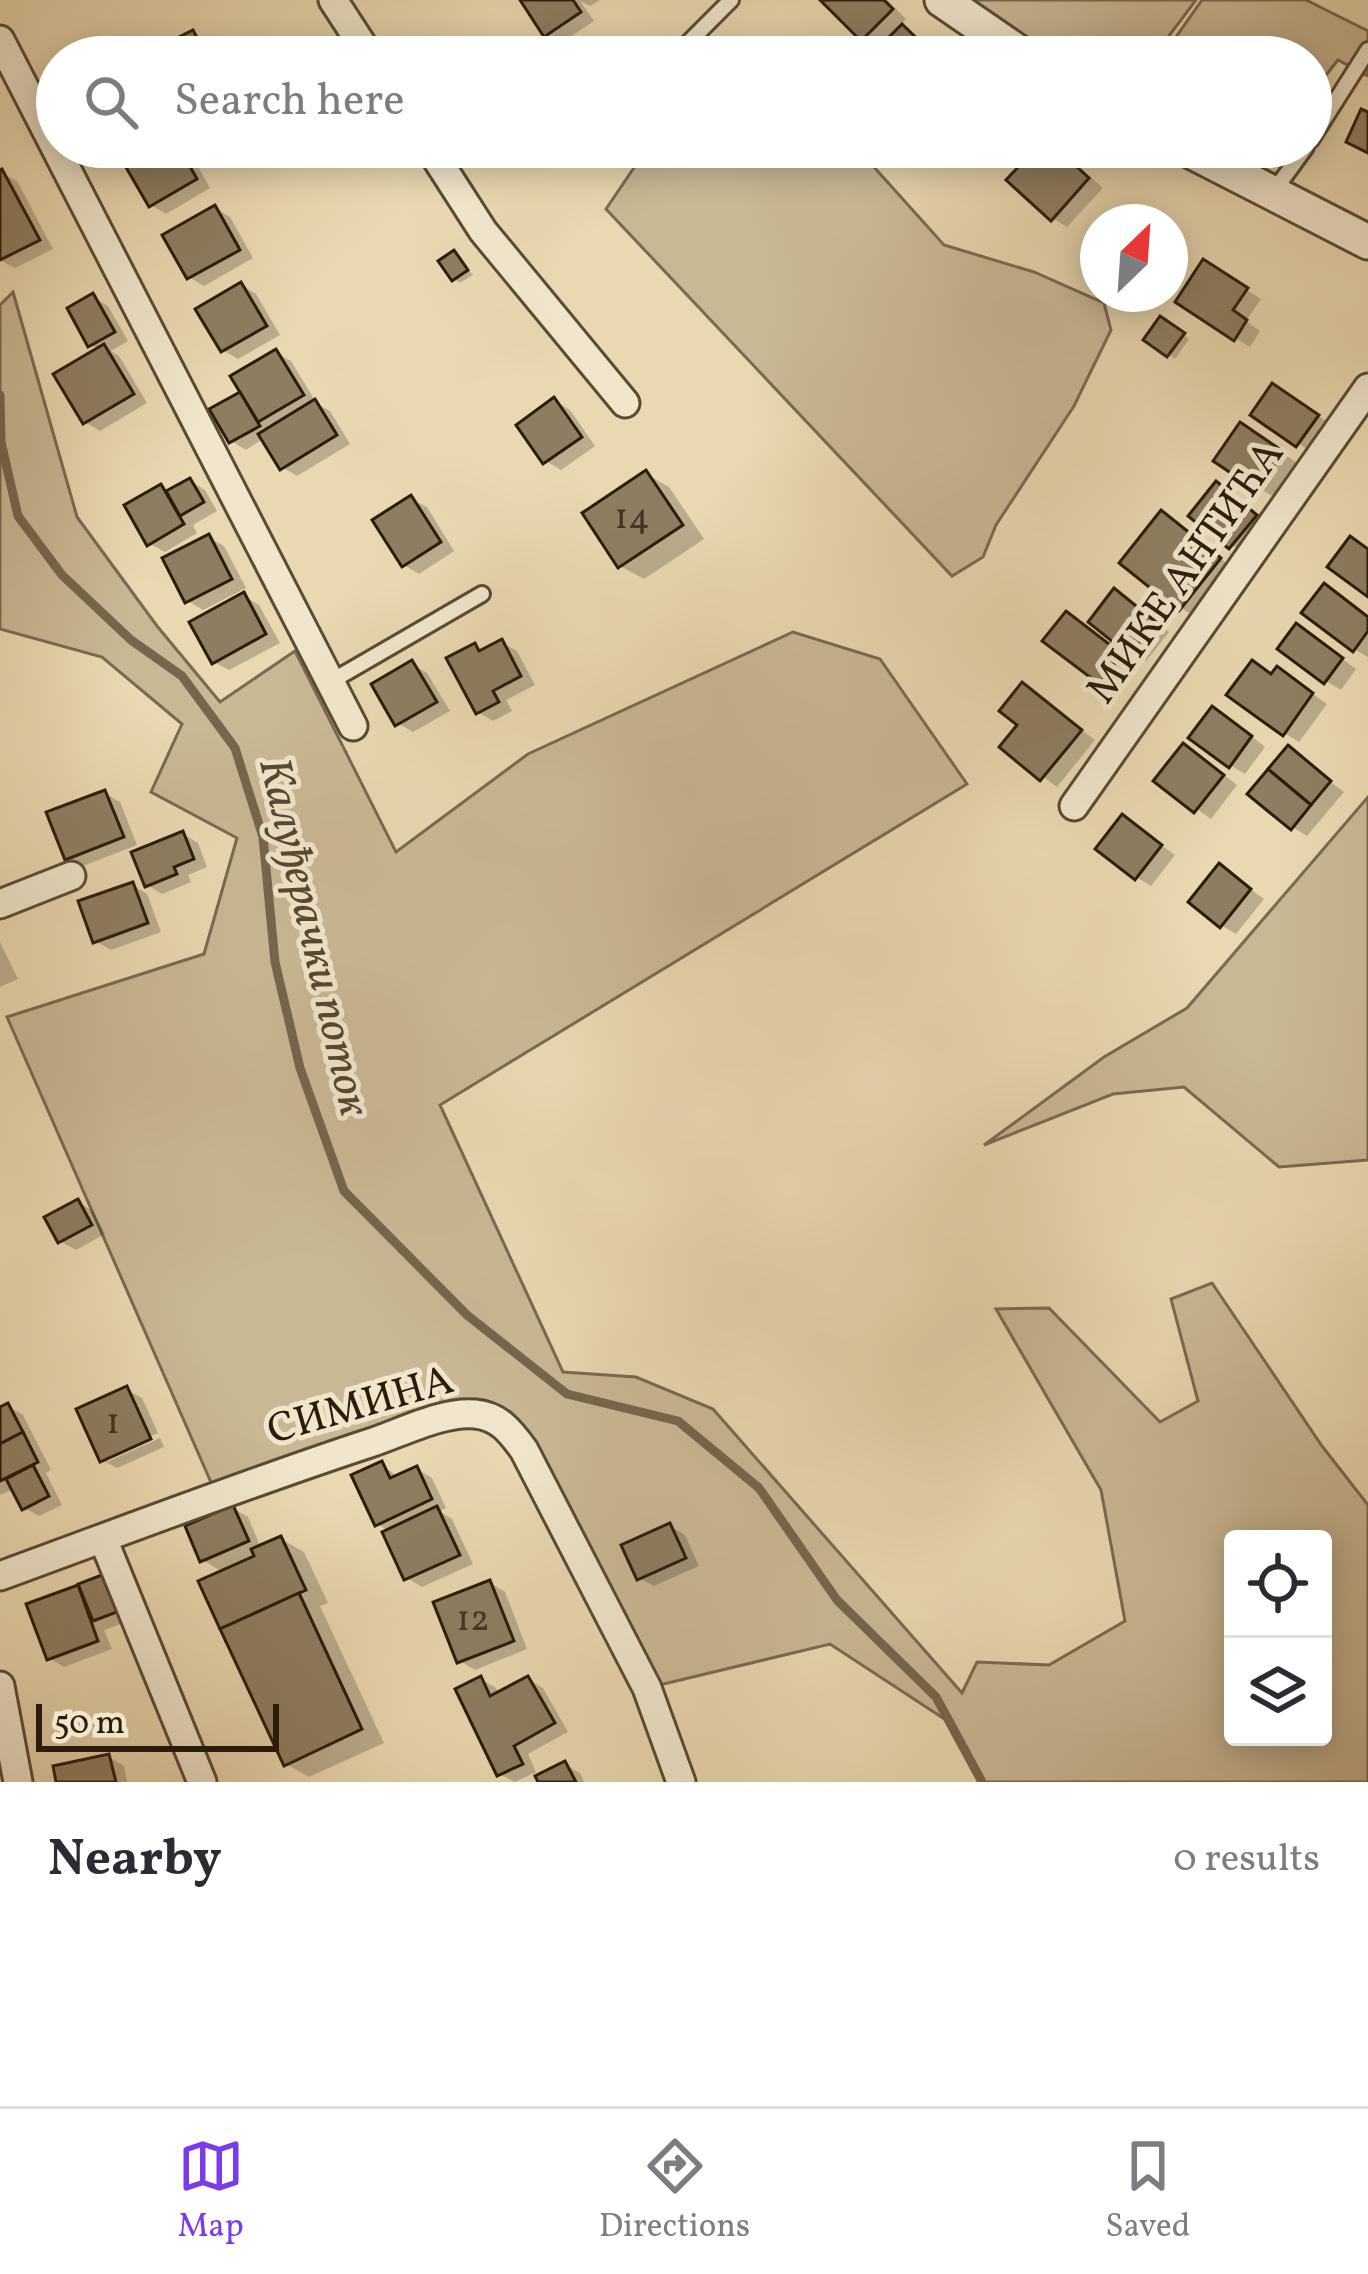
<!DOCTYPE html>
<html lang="en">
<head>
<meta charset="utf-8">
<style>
	:root { --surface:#fff; --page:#f7f7f7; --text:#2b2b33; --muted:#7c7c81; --line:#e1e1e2; --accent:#7c3aed }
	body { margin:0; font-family:Vollkorn,serif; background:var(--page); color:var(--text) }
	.controls { position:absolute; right:36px; bottom:36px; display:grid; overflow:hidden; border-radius:12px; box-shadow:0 6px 30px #0003 }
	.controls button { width:108px; height:108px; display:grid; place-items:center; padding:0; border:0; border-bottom:3px solid var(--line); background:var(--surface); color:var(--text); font:60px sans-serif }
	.compass { position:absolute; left:1080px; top:204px; width:108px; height:108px; border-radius:50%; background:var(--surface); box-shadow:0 6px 30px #0003; rotate:25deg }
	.scale { position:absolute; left:36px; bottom:30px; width:243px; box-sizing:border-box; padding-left:12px; border:6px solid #2b1c0c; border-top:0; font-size:33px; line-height:42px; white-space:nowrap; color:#2b1c0c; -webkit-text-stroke:9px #f1e6cc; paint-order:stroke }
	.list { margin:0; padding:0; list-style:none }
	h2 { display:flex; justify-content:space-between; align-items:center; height:156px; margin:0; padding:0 48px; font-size:51px }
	h2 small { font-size:39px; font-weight:400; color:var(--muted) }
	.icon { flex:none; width:66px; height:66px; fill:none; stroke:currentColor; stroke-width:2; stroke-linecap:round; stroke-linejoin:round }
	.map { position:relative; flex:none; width:1368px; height:1782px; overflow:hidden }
	.search { position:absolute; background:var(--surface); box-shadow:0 6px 30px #0003; left:36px; right:36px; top:36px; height:132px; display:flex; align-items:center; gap:30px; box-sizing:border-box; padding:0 42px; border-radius:66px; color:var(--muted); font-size:45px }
	.sheet { height:324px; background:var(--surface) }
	nav { display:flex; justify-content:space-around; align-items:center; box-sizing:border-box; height:168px; border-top:3px solid var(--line); background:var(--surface); font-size:33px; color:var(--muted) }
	nav a { display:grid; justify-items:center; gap:6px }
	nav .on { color:var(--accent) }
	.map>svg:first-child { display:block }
	.green { fill:#c9b894; stroke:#7a6a50; stroke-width:3; fill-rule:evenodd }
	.shadow { fill:#0003 }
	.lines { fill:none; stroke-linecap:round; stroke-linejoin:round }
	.stream { stroke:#76664d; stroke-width:9 }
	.building { fill:#8e7e61; stroke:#2b1c0c; stroke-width:3 }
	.service-casing { stroke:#5a4b35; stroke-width:20 }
	.minor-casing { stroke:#5a4b35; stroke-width:33 }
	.tertiary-casing { stroke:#5a4b35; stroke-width:39 }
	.service { stroke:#f1e6cc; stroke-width:14 }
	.minor { stroke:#f1e6cc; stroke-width:27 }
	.tertiary { stroke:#f1e6cc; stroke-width:33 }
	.labels { text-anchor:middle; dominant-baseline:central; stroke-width:10; stroke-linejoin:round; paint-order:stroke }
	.number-label { font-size:36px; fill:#443421 }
	.street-label { font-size:42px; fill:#2b1c0c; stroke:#f1e6cc }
	.water-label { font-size:45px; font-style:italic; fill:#574732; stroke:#f1e6cc }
</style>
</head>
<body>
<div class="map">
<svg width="1368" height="1782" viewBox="0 0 1368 1782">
	<rect width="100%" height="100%" fill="#e9d8b0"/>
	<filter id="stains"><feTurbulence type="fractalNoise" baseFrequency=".00167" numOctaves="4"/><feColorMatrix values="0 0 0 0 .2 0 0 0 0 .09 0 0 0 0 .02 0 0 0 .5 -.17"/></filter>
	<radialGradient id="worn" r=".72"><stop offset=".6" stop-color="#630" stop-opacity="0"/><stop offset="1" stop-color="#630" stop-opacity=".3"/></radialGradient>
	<!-- green -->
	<g class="green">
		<polygon points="942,0 1196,0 1153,57 1025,57"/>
		<polygon points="1202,0 1306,0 1368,31 1368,76 1338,60 1311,94 1311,57 1162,57"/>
		<polygon points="648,147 773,147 780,151 798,147 856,147 944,245 1034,272 1104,303 1111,330 1074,406 996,525 983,557 952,576 606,209"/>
		<path d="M13,292L77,517L157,626L220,702L295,651L396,852L528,754L793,632L880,659L967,784L440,1105L563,1372L636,1377L713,1409L962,1693L977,1662L1049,1665L1125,1621L1101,1490L996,1309L1049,1308L1160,1422L1198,1401L1171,1299L1212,1283L1322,1446L1368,1505V1782H982L949,1722L830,1644L647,1688L506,1427L439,1420L217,1496L7,1017L204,954L237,838L151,792L182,724L102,657L0,629V305ZM1233,1539H1323V1737H1233Z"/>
		<polygon points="1368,797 1368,1160 1279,1167 1184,1087 1113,1094 984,1145 1104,1057 1187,1008"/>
	</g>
	<!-- shadow -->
	<g class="shadow">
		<polygon points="523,0 600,0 590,6 580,1 594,21 561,43 546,34"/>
		<polygon points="825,0 887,0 906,19 900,26 918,36 939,57 873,57 881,49 863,38"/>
		<polygon points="193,34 208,43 215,57 152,57"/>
		<polygon points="143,147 187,147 210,188 166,214 151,205"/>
		<polygon points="336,147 393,147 359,168 344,159"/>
		<polygon points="969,147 1006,147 991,162"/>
		<polygon points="1041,147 1061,150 1103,188 1067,227 1052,218"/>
		<polygon points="2,173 17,181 53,249 15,268 0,260"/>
		<polygon points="215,208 230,217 253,258 204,286 189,277"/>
		<polygon points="1117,212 1132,220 1134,222 1110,222"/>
		<polygon points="454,254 473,275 460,283 454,279"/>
		<polygon points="1219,272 1261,299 1246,321 1260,331 1250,347 1235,338"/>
		<polygon points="241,285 256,294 280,335 238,359 223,350"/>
		<polygon points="93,297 108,306 128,341 111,351 119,356 147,403 100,431 85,422 100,350 91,345"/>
		<polygon points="1161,320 1189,339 1175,359 1147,339"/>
		<polygon points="276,353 291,361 317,404 330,411 350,444 297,476 282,467 264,438 246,450 231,441 244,393"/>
		<polygon points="1288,395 1332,425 1313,453 1254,414"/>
		<polygon points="555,401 570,410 595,446 561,470 546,461"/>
		<polygon points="1255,434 1297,463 1274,497 1259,488"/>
		<polygon points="646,474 669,487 704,539 644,579 620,566"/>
		<polygon points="190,481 205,490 217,511 193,525 197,533 165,552 150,544 161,487 169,492"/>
		<polygon points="1217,485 1270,525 1246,555 1193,516"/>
		<polygon points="411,499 427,507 454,551 419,574 404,565"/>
		<polygon points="1177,523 1234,569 1196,617 1181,608"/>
		<polygon points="209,538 224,546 246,588 203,610 188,601"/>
		<polygon points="244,596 259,605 280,643 229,670 214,662"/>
		<polygon points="1130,601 1169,632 1146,661 1131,652"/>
		<polygon points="1368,617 1368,657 1354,649"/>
		<polygon points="1081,623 1135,664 1115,690 1100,681"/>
		<polygon points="1311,636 1356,669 1341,690 1326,681"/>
		<polygon points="502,643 517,651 535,685 506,700 512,711 493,721 478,712 475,647 484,652"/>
		<polygon points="412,664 427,673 450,711 413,732 398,723"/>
		<polygon points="1273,677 1292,679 1327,704 1299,742 1284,733"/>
		<polygon points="1023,686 1095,740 1057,787 1003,747 1021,725"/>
		<polygon points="1228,718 1265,747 1245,774 1230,765"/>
		<polygon points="1288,749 1344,792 1307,836 1292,827"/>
		<polygon points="1199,755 1237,785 1211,819 1158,781"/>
		<polygon points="104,793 120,802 137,845 83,866 68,858"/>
		<polygon points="1123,818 1175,855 1151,886 1136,877"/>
		<polygon points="183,834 198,843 207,867 188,875 191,882 162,894 147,885"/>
		<polygon points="1220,867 1264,899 1236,934 1221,925"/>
		<polygon points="132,885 147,894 161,932 111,950 95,941"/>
		<polygon points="0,942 18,979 0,987"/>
		<polygon points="78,1202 93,1211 105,1234 76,1250 60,1241"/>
		<polygon points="127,1390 142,1398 158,1433 107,1455 107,1462 160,1438 164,1447 117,1468 102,1460"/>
		<polygon points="8,1406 23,1415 51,1470 46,1473 62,1505 39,1516 24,1508 15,1489 0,1495 0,1410"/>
		<polygon points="381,1464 399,1478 417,1469 432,1478 446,1508 439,1511 452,1519 473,1564 422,1587 407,1578 390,1531 377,1524"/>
		<polygon points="233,1508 248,1517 261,1548 281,1539 304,1552 328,1603 320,1606 384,1743 309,1777 286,1764 224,1573 203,1560"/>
		<polygon points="670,1526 685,1535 699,1566 654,1586 639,1578"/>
		<polygon points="102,1578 117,1587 130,1621 104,1630 112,1649 64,1667 49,1658 30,1606"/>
		<polygon points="490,1583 505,1592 527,1649 475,1670 460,1661"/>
		<polygon points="481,1679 496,1688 499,1695 528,1679 543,1688 568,1732 528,1754 536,1772 515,1782 499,1774"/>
		<polygon points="109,1757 124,1766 127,1782 59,1782"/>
		<polygon points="564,1764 580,1773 584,1782 541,1782"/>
	</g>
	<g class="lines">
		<!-- stream -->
		<polyline class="stream" points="0,395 1,442 18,516 62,575 131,640 182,676 235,748 263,837 275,962 300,1068 344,1191 467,1315 567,1394 678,1421 759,1488 837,1600 936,1697 982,1782"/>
	</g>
	<!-- building -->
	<g class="building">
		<polygon points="520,0 573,0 581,12 544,37"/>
		<polygon points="820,0 884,0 893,9 861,41"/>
		<polygon points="902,24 936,57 869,57"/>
		<polygon points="193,30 207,57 149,57 147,53"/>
		<polygon points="1361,109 1368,112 1368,153 1346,142"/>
		<polygon points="137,147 179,147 197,179 149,207 120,157"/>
		<polygon points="1037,147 1055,147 1089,178 1051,221 1006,180"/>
		<polygon points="2,169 40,240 0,260 0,170"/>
		<polygon points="215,205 240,250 187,279 162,235"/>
		<polygon points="454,250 468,270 452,281 438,261"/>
		<polygon points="1203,259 1248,288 1233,310 1247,320 1234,341 1175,302"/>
		<polygon points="241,282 267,326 221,352 195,309"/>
		<polygon points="93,293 115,332 88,347 67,308"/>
		<polygon points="1160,316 1185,333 1167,357 1143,340"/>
		<polygon points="104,344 134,394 83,424 53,374"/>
		<polygon points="276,349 304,395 258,422 230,376"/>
		<polygon points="1272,383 1319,415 1296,447 1250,415"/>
		<polygon points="240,392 260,426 229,443 209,409"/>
		<polygon points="554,397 582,437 543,464 516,425"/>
		<polygon points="315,399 337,435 280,470 258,434"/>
		<polygon points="1240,422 1284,452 1258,491 1213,461"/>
		<polygon points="646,470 683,525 618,568 582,513"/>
		<polygon points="190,478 204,502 180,516 166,491"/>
		<polygon points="1216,481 1257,515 1229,549 1188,516"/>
		<polygon points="161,484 184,524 147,546 124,505"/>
		<polygon points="411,495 441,542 402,567 372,520"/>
		<polygon points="1161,510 1221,558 1179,611 1119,563"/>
		<polygon points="209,534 232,579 185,603 162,558"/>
		<polygon points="1350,536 1368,549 1368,597 1327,567"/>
		<polygon points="1324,583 1368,617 1368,631 1353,652 1301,613"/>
		<polygon points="1114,588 1156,622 1129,655 1088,622"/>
		<polygon points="244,592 266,634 212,664 189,622"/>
		<polygon points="1066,611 1122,654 1099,684 1042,641"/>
		<polygon points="1296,623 1343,658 1324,684 1277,649"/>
		<polygon points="502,639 521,676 493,691 499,702 476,714 446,658 475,643 479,651"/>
		<polygon points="412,660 437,702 395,726 371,684"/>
		<polygon points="1252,660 1271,674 1277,666 1313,693 1283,736 1226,695"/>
		<polygon points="1022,682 1082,730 1040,781 999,747 1017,725 999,711"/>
		<polygon points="1212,706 1252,736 1229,768 1188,738"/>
		<polygon points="1183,743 1224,775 1194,813 1153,781"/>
		<polygon points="1288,745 1331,781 1311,805 1268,769"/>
		<polygon points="1268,769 1311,805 1291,830 1247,794"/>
		<polygon points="105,790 124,837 65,860 46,812"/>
		<polygon points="1122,814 1162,845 1135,880 1095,849"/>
		<polygon points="183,831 194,859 174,867 177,874 145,887 131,852"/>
		<polygon points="1219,863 1251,889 1220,928 1188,902"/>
		<polygon points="133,882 148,923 93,943 78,901"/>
		<polygon points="78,1199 92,1225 58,1243 44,1217"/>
		<polygon points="127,1386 151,1439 100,1462 76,1409"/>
		<polygon points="8,1403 23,1432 0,1444 0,1407"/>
		<polygon points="23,1432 38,1462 0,1481 0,1444"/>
		<polygon points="382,1461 390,1478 417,1466 432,1499 375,1526 351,1475"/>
		<polygon points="33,1465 49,1496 22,1510 6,1479"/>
		<polygon points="233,1505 249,1541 200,1562 185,1526"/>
		<polygon points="437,1506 460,1555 404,1580 382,1532"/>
		<polygon points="670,1523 686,1558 637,1580 621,1545"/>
		<polygon points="281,1536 306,1590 220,1629 198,1581 254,1556 251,1549"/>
		<polygon points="102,1575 117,1612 93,1621 78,1584"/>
		<polygon points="490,1580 514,1641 457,1663 433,1602"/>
		<polygon points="78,1585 98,1641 47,1660 26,1604"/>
		<polygon points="299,1593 362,1729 284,1766 220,1629"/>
		<polygon points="481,1676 490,1696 528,1676 555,1723 514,1746 523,1764 497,1776 455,1689"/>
		<polygon points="109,1754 116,1782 56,1782 53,1766"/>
		<polygon points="565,1761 576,1782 538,1782 535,1776"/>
	</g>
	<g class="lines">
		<defs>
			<g id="service">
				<polyline points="674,57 731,0"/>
				<polyline points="1311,140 1368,50"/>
				<polyline points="1274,191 1306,147"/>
				<polyline points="330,682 482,594"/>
			</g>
			<g id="minor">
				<polyline points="333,0 370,57"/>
				<polyline points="0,40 353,726"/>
				<polyline points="429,147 483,231 625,403"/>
				<polyline points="1074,806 1368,388"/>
				<polyline points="0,904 71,876"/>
				<polyline points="103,1539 202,1782"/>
				<path d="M0,1576C123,1531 245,1484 370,1443C401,1433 442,1411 475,1414C499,1416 511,1432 524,1450L647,1688L681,1782"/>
				<polyline points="0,1686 18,1782"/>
			</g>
			<g id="tertiary">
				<polyline points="942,0 1025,57"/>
				<polyline points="1183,147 1368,242"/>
			</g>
		</defs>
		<!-- service casing -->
		<use href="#service" class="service-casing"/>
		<!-- minor casing -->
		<use href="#minor" class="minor-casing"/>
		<!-- tertiary casing -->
		<use href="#tertiary" class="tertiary-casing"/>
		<!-- service -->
		<use href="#service" class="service"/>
		<!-- minor -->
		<use href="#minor" class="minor"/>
		<!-- tertiary -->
		<use href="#tertiary" class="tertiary"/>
	</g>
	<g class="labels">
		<!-- number labels -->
		<g class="number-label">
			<text x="632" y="519">14</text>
			<text x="113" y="1424">1</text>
			<text x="473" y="1621">12</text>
		</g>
		<!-- street labels -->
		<g class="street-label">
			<text transform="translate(1187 573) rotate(-55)">МИКЕ АНТИЋА</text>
			<text transform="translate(361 1407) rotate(-16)">СИМИНА</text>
		</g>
		<!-- water labels -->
		<g class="water-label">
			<text transform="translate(312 937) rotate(77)">Калуђерачки поток</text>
		</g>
	</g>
	<rect width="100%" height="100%" filter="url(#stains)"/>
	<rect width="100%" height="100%" fill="url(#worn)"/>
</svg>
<div class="controls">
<button><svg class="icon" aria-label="locate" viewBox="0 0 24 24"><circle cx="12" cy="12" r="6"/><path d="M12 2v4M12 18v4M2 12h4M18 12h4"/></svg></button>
<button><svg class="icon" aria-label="layers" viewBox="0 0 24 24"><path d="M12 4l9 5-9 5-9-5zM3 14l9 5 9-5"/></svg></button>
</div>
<svg class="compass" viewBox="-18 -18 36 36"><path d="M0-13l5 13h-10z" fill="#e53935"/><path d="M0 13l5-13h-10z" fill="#7c7c81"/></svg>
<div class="scale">50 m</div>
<div class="search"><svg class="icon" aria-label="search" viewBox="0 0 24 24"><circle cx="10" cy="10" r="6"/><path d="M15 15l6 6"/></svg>Search here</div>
</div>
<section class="sheet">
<h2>Nearby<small>0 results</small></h2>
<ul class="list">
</ul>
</section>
<nav>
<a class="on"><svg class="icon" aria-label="map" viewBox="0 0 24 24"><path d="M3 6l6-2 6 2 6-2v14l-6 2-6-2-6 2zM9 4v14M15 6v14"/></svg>Map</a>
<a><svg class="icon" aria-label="directions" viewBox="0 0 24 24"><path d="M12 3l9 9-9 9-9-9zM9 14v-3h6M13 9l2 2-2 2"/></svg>Directions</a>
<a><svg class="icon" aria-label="saved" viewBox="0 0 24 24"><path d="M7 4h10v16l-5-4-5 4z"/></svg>Saved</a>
</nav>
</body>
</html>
